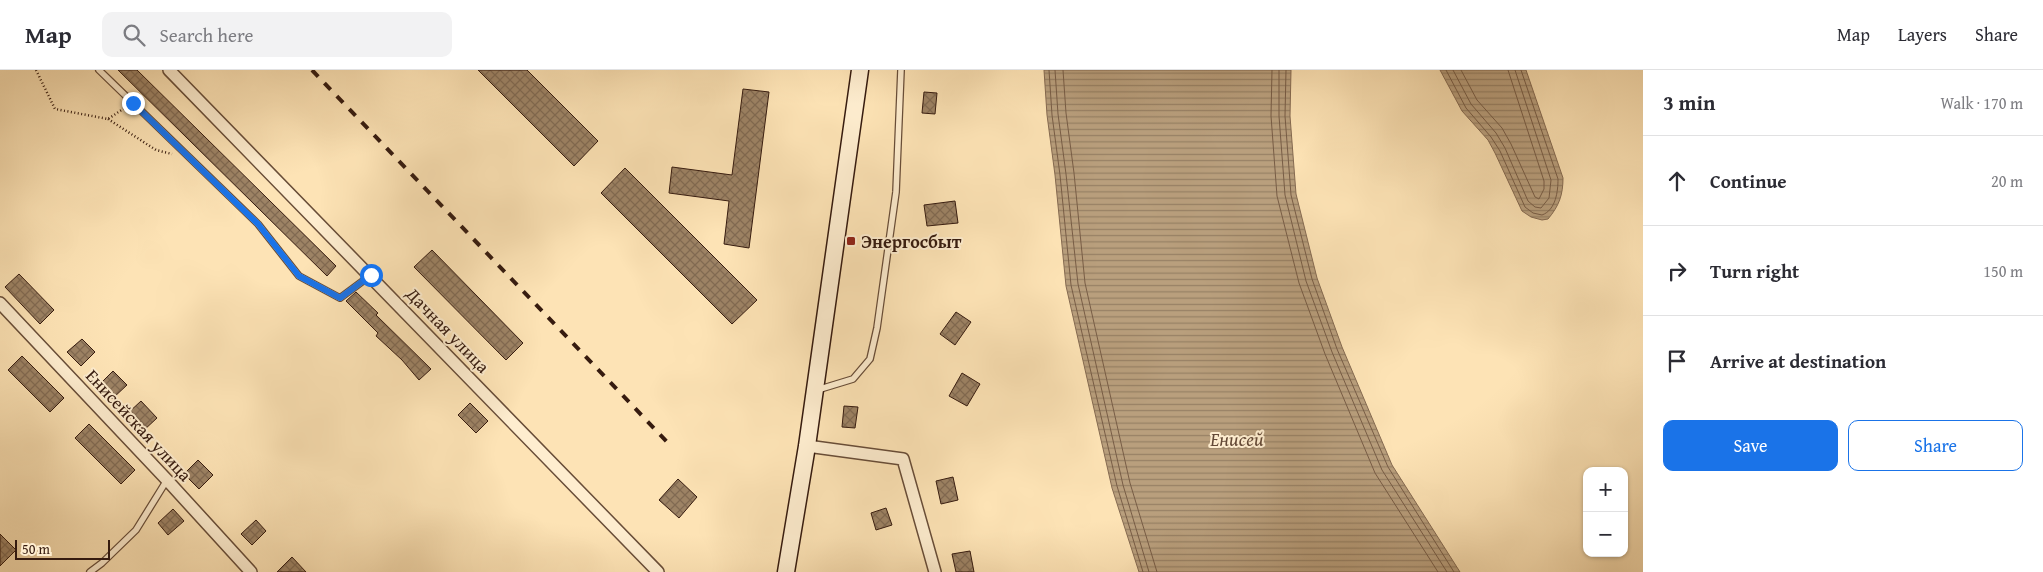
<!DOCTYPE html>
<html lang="en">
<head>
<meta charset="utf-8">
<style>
	:root { --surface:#fff; --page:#f2f2f3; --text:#2b2b33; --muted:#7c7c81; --line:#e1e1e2; --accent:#1a73e8 }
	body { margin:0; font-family:"Gentium Book Plus",serif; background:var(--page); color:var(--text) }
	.controls { position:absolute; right:15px; bottom:15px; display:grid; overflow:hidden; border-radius:10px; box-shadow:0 1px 4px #0004 }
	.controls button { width:45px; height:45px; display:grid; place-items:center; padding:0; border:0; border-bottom:1px solid var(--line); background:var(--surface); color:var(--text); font:25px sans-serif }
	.scale { position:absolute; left:15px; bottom:12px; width:95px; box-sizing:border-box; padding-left:5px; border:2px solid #361b0f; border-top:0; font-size:14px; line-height:18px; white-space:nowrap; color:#361b0f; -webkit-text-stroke:4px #feedcf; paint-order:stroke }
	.stop { position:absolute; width:15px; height:15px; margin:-11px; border:4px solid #1a73e8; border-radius:50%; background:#fff }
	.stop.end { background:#1a73e8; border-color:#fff; box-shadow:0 1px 5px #0008 }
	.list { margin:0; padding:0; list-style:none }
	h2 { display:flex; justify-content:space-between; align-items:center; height:65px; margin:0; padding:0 20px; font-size:21px }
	h2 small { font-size:16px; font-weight:400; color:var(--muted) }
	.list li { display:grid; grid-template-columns:32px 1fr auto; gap:15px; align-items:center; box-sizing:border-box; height:90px; padding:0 20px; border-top:1px solid var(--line) }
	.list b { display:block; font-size:19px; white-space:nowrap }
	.list em { font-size:16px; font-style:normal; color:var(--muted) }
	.actions { display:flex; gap:10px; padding:15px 20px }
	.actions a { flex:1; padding:11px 0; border:1px solid var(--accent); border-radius:10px; text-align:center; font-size:18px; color:var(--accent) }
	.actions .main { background:var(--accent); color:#fff }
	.icon { flex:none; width:28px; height:28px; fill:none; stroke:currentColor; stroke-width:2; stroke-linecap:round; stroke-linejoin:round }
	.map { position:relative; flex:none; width:1643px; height:502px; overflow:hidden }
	header { display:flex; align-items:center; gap:30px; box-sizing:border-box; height:70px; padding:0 25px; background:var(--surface); border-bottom:1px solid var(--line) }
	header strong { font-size:24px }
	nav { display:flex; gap:28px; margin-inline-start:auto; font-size:18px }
	.search { width:350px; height:45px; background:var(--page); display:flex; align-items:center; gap:12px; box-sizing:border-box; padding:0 18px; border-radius:10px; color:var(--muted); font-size:19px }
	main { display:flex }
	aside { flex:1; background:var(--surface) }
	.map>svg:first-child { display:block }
	.water { fill:url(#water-rules); stroke:#856a51 }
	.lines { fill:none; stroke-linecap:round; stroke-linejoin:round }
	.shore { stroke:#785d46; stroke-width:1 }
	.building { fill:url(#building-cross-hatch); stroke:#361b0f }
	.lane-casing { stroke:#684d38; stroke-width:8 }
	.street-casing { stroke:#684d38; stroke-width:14 }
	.secondary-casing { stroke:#361b0f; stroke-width:19 }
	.path { stroke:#361b0f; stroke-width:2.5; stroke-dasharray:1 2.5; stroke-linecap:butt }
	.lane { stroke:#feedcf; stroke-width:5.5 }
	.street { stroke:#feedcf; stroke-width:11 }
	.secondary { stroke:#feedcf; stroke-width:16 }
	.rail { stroke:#361b0f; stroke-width:4; stroke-dasharray:9 9; stroke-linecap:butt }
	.route { stroke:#1a73e8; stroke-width:6 }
	.poi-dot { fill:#8f2418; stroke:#feedcf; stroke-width:2 }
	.labels { text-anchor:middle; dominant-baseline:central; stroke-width:4; stroke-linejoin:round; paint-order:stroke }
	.poi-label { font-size:18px; font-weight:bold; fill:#361b0f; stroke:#feedcf; text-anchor:start }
	.street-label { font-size:18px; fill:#361b0f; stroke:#feedcf }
	.water-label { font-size:19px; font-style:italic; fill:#644936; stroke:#feedcf }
</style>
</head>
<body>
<header>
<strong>Map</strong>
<div class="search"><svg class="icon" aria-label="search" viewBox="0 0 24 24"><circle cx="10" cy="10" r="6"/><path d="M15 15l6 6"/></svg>Search here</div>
<nav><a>Map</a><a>Layers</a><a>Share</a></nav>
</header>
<main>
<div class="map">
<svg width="1643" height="502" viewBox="0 0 1643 502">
	<defs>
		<pattern id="water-rules" width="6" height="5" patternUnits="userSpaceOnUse" patternTransform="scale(1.25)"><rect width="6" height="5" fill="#b99f7d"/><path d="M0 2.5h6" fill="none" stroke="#978165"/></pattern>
		<pattern id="building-cross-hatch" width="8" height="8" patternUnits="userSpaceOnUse" patternTransform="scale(1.25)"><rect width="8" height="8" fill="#9d8365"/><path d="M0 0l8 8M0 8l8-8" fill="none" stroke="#816a52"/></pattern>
	</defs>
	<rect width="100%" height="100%" fill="#fde3b5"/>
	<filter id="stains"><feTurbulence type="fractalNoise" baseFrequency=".004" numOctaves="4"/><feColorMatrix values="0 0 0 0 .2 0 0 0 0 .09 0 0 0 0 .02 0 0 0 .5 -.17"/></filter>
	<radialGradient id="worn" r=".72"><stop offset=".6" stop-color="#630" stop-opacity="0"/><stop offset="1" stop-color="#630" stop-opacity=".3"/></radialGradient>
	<!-- water -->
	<g class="water">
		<polygon points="1044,0 1291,0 1290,46 1296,124 1317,208 1342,277 1392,395 1460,502 1139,502 1112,418 1066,216 1055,105 1047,45"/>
		<path d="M1440,0H1526L1563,108C1563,125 1559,136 1548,149L1542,150L1531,147L1522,141L1495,83L1488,70L1462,41Z"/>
	</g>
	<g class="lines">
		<!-- shore -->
		<g class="shore">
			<polyline points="1049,0 1052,45 1060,105 1071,215 1117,416 1143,502"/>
			<polyline points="1055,0 1058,44 1066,104 1078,214 1123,415 1149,502"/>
			<polyline points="1063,0 1066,43 1074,103 1085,213 1130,413 1157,502"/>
			<polyline points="1272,0 1271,46 1277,126 1299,213 1325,284 1375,403 1438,502"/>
			<polyline points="1279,0 1279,46 1285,125 1306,211 1332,282 1382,400 1447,502"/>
			<polyline points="1286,0 1285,46 1291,125 1312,209 1337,279 1388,397 1454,502"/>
			<path d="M1446,0L1466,38L1491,67L1500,81L1525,137L1533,143L1542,145C1556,140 1558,121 1558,109L1521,0"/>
			<polyline points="1453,0 1471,34 1496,63 1505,78 1528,131 1535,137 1541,138 1549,128 1551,110 1515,0"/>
			<polyline points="1461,0 1477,30 1502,58 1511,74 1535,127 1539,129 1544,119 1544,111 1508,0"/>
		</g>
	</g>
	<!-- building -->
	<g class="building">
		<polygon points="118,0 137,0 336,196 327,206"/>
		<polygon points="478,0 527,0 598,71 574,96"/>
		<polygon points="743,19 769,22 749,178 724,174 729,131 669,123 672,97 732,105"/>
		<polygon points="924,22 937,23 935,44 922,43"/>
		<polygon points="625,98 757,230 732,254 601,123"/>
		<polygon points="955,131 958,153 927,156 924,135"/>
		<polygon points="432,180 523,273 506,290 414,197"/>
		<polygon points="19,204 54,240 40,254 5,217"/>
		<polygon points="356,222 378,243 376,245 431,299 419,310 402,290 376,266 378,263 346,231"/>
		<polygon points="956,242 971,252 955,275 940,264"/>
		<polygon points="82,269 95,282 81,296 67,282"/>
		<polygon points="22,286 64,328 50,342 8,300"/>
		<polygon points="113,301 127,315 112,329 99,315"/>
		<polygon points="962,303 980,314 967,336 949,326"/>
		<polygon points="141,331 157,348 143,361 127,344"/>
		<polygon points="470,333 488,351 476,363 458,345"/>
		<polygon points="844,336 858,337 855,358 842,357"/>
		<polygon points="89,354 135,400 121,414 75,368"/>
		<polygon points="198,390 213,405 199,419 184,404"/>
		<polygon points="953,407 958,430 941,434 936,411"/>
		<polygon points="678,409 697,427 679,448 659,430"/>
		<polygon points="886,438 892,455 876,460 871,443"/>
		<polygon points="173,439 184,451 168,465 158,453"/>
		<polygon points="256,450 266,461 252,475 241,464"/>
		<polygon points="0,464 16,480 0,496"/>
		<polygon points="970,481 974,502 956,502 952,484"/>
		<polygon points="292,487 306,502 277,502"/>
	</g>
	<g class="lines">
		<defs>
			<g id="lane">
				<polyline points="99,0 258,154 299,206 340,228 371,205"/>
				<polyline points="817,320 853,309 870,289 877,258 896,122 901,0"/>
				<polyline points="90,502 102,493 136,460 167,410"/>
			</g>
			<g id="street">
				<polyline points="169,0 658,502"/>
				<polyline points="0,233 167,410 251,502"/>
				<polyline points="807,376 903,389 935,502"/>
			</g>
			<polyline id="secondary" points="786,502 807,376 860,0"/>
		</defs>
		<!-- lane casing -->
		<use href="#lane" class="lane-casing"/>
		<!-- street casing -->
		<use href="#street" class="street-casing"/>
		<!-- secondary casing -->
		<use href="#secondary" class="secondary-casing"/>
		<!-- path -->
		<g class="path">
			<polyline points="36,0 55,39 108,49 126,37"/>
			<polyline points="108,49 156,80 172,84"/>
		</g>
		<!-- lane -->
		<use href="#lane" class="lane"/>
		<!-- street -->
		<use href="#street" class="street"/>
		<!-- secondary -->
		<use href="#secondary" class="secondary"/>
		<!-- rail -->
		<polyline class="rail" points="312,0 671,376"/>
	</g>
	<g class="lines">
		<!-- route -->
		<polyline class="route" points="133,33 258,154 299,206 340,228 371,205"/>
	</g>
	<!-- markers -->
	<rect class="poi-dot" x="846" y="166" width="10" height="10" rx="2.5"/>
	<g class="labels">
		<!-- poi labels -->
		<g class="poi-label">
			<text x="861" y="171">Энергосбыт</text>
		</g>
		<!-- street labels -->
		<g class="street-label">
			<text transform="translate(448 260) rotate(46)">Дачная улица</text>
			<text transform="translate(139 355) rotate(47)">Енисейская улица</text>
		</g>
		<!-- water labels -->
		<g class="water-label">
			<text x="1237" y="369">Енисей</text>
		</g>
	</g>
	<rect width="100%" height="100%" filter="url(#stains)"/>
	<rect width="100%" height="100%" fill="url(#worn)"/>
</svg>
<div class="controls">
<button>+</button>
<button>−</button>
</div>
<div class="scale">50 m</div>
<div class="stop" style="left:371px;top:205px"></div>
<div class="stop end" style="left:133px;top:33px"></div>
</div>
<aside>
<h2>3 min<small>Walk · 170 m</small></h2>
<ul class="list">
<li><svg class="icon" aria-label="ahead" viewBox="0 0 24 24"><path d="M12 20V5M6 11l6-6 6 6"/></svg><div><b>Continue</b></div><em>20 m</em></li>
<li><svg class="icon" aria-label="right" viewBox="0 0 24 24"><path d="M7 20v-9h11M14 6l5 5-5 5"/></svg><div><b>Turn right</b></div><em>150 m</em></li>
<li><svg class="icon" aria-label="arrive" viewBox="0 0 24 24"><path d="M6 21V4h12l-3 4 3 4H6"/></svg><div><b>Arrive at destination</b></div></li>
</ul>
<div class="actions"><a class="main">Save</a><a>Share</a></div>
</aside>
</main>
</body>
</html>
